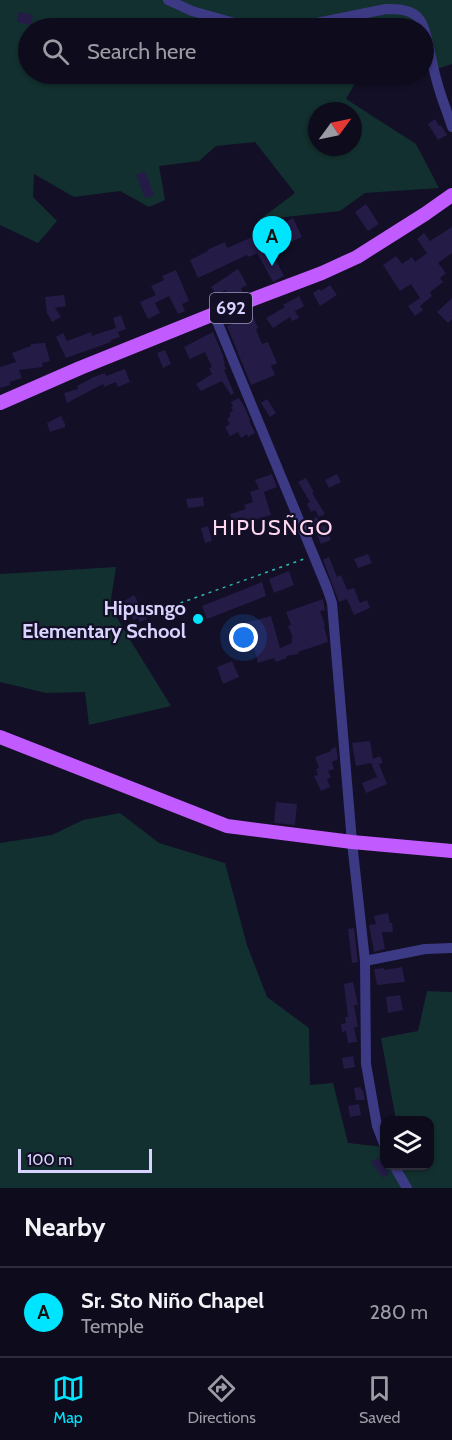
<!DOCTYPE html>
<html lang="en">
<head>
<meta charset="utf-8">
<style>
	:root { --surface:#0e0b1c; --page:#1c1929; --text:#f1f3f6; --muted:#9b9ba3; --line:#2e2b3b; --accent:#00e5ff }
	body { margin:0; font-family:Cabin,sans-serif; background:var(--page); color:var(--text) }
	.controls { position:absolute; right:18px; bottom:18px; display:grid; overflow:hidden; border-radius:12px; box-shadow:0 2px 4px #0004 }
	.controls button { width:54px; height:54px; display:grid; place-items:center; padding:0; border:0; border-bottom:2px solid var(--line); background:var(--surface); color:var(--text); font:30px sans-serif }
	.compass { position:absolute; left:308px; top:102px; width:54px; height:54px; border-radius:50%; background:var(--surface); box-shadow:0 2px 4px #0004; rotate:57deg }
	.scale { position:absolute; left:18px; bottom:15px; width:134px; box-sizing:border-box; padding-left:6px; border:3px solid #d9d4ff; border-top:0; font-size:16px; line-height:21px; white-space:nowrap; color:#d9d4ff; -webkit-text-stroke:4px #130f26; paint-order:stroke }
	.you { position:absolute; left:244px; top:638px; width:21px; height:21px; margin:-15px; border:4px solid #fff; border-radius:50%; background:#1a73e8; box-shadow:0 0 0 9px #1a73e833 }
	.badge { display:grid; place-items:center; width:39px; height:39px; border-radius:50%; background:var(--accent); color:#111; font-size:20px; font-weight:700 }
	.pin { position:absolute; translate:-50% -50px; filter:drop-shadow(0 2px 3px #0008) }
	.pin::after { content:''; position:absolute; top:32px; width:21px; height:18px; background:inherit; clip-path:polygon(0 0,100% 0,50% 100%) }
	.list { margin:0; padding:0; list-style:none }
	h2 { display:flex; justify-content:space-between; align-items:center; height:78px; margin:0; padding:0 24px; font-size:26px }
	h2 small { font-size:20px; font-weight:400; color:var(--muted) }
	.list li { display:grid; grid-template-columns:39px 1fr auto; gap:18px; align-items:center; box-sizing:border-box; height:90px; padding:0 24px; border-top:2px solid var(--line) }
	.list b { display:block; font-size:22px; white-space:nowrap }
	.list p { margin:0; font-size:20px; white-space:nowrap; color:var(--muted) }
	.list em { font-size:20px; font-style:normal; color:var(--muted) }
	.icon { flex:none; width:33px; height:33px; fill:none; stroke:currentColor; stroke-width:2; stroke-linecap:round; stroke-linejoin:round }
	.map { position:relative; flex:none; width:452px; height:1188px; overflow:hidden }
	.search { position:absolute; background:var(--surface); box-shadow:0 2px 4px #0004; left:18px; right:18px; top:18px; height:66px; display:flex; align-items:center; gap:15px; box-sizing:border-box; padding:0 21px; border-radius:33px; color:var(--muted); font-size:22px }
	.sheet { height:168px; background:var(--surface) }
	nav { display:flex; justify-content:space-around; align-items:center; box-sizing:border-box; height:84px; border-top:2px solid var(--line); background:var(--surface); font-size:16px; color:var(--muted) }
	nav a { display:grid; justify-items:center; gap:3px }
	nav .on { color:var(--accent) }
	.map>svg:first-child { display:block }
	.green { fill:#12302f; fill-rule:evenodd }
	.building { fill:#241b47 }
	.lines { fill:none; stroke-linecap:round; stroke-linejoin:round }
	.path { stroke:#2fb8b0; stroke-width:1.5; stroke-dasharray:3 4.5; stroke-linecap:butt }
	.minor { stroke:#3d3a85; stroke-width:10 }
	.major { stroke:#c25bff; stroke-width:14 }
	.poi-dot { fill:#00e5ff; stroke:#130f26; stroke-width:2 }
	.labels { text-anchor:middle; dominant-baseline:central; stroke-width:4.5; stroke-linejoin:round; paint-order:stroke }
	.shield { fill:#130f26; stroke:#9e99be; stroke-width:1.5 }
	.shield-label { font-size:18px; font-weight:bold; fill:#d9d4ff }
	.poi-label { font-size:20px; font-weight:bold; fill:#d9d4ff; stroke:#130f26; text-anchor:end }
	.quarter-label { font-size:22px; letter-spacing:1.5px; fill:#ffd6f0; stroke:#130f26 }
</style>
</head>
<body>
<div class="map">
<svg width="452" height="1188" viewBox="0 0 452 1188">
	<rect width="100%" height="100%" fill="#130f26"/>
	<!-- green -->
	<g class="green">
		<path d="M0,0H452V64L434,70H424V28H28V74H360L346,99L416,144L439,188L365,193L340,211L259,220L295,193L255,142L216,146L199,161L159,166L165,200L149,207L120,191L74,197L34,174L33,197L57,221L38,243L0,225ZM317,111H353V147H317Z"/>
		<polygon points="116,567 110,606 132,643 171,706 89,725 85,692 46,693 0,682 0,574"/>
		<polygon points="120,813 159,843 225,863 247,945 267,997 309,1028 310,1085 333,1083 348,1143 384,1147 384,1166 430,1166 430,1120 396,1120 381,1038 418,1031 427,991 452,992 452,1188 0,1188 0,843 52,835 83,820"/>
	</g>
	<!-- building -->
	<g class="building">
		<polygon points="18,12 33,15 31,25 17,22"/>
		<polygon points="435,119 439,126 441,125 447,135 438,140 428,124"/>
		<polygon points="145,171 154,195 145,198 136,175"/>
		<polygon points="366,204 379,224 368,231 355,212"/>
		<polygon points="293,218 302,237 291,242 282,224"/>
		<polygon points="452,227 452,253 438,263 446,273 440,278 443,282 430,292 432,296 420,306 423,310 415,316 408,306 420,298 411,284 400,291 383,265 396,256 402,264 412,257 415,262 427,253 417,239 424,233 430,241"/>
		<polygon points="269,230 276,244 269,247 284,276 273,282 257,253 249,257 247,255 198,278 190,260 208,251 207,250 225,242 227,248"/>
		<polygon points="238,269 247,285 241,288 243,293 237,296 235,293 229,297 225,290 217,295 211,287"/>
		<polygon points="176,270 189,301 182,304 185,311 178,314 169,296 155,303 160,313 148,319 140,302 156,295 151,286 164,280 162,276"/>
		<polygon points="330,285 337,295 320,306 313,293 319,289 321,291"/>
		<polygon points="64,295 66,306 55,308 61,317 52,322 47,313 45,297"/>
		<polygon points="299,296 304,306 295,311 299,318 292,321 290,317 273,328 266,318 285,307 283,305"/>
		<polygon points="452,298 452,319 448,323 437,312"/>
		<polygon points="121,315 126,329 118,332 120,337 111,340 111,342 66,358 56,337 63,333 67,341 91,332 92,336 97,334 116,328 113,318"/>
		<polygon points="253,316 258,328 256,329 262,344 268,342 277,363 271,366 275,375 251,385 227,326"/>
		<polygon points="213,332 224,358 223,358 225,363 224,364 226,369 224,370 234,393 231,395 222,381 201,391 196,384 212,374 209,368 212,367 205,352 190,359 184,347"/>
		<polygon points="45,343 50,361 42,363 43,367 19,370 22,378 10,382 10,385 0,388 0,367 16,362 12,353 31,346 31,344"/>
		<polygon points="165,350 171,364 163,368 157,353"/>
		<polygon points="125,369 130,382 118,387 116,382 104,387 103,384 67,403 64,393 78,389 77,386 94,377 105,373 106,376"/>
		<polygon points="239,398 244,406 250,420 249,421 255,433 248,437 247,434 241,438 238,432 230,436 225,427 230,424 227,419 231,416 229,413 233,411 231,407 233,406 231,402"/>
		<polygon points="267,399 276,413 270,417 261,403"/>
		<polygon points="61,416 65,424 65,427 50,432 47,423"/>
		<polygon points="272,474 277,487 264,492 271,515 249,521 249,519 233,524 230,514 246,509 244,505 253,502 250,492 259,489 255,480"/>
		<polygon points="337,474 341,482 329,488 325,480"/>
		<polygon points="306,478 314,492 312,493 325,514 319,517 315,510 311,512 307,504 310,502 298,482"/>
		<polygon points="203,497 204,506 188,508 186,499"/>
		<polygon points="317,517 322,527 325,525 331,540 321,544 314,528 311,530 308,521"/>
		<polygon points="208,526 212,541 205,543 201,528"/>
		<polygon points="368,554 372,563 358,568 354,559"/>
		<polygon points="329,557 337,577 341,575 347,590 354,588 360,603 367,600 370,608 354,615 347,599 339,602 323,560"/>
		<polygon points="289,571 294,585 274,593 269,579"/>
		<polygon points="262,582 266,596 207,619 202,606"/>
		<polygon points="134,595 147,619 140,622 138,618 134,620 124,601"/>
		<polygon points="323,599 325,610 320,611 325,625 324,626 328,642 298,652 299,654 286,656 287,658 276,662 274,658 258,663 254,648 256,647 248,622 271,616 280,648 292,643 291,638 293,638 288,626 291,625 286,612"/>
		<polygon points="232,661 239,677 223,684 217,667"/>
		<polygon points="370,741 373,759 380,756 383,763 379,764 387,784 366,793 362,783 377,777 371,763 356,766 352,743"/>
		<polygon points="336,747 338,759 332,762 334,769 328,771 331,777 327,779 330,787 321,791 314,776 318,775 316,769 319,768 315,757 331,751 331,749"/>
		<polygon points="276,802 297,804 295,825 274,823"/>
		<polygon points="388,913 390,923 392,923 393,932 382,932 385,949 374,952 369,925 376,924 374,916"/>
		<polygon points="354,928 358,962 352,963 348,929"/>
		<polygon points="402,967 405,982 377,985 374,969 384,968 384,970"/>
		<polygon points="353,982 358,1005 354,1005 358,1027 354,1027 357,1042 348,1043 346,1031 342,1032 341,1024 346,1023 345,1017 348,1017 344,984"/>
		<polygon points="400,995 403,1010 388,1013 386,997"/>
		<polygon points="353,1056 355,1067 344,1069 342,1058"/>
		<polygon points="361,1087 361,1090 363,1090 365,1100 356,1100 354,1088"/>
		<polygon points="359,1104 361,1115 350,1117 348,1106"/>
		<polygon points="378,1158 389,1174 383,1178 371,1162"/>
	</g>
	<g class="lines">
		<!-- path -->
		<polyline class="path" points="152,613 304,559"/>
		<!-- minor -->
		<g class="minor">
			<polyline points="168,0 192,11 252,28"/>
			<path d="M292,28L386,9C397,9 413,9 420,20C427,29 432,65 436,78C440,95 447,111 452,127"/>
			<polyline points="214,314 327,588 332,603 352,842 365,961 366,1064 377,1126 384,1144"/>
			<polyline points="365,961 425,949 452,948"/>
			<polyline points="394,1166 407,1188"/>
		</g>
		<!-- major -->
		<g class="major">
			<polyline points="0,403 80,368 214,314 322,273 357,257 425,214 452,195"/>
			<polyline points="0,737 227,826 352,842 452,851"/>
		</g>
	</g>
	<!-- markers -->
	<circle class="poi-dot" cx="198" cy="619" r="6"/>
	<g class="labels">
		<!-- shield labels -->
		<rect class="shield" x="210" y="293" width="42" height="30" rx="4.5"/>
		<g class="shield-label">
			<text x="231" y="308">692</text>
		</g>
		<!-- poi labels -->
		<g class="poi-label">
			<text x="186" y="608">Hipusngo<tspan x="186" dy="23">Elementary School</tspan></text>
		</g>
		<!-- quarter labels -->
		<g class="quarter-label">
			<text x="273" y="527">HIPUSÑGO</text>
		</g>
	</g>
</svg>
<div class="controls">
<button><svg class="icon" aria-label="layers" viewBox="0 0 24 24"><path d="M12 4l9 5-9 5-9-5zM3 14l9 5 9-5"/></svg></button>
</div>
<svg class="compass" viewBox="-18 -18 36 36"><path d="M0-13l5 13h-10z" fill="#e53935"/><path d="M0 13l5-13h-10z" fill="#9b9ba3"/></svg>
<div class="scale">100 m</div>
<div class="you"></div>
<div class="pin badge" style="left:272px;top:266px">A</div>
<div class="search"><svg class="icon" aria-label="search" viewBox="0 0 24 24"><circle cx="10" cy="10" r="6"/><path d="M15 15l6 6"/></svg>Search here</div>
</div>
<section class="sheet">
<h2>Nearby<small></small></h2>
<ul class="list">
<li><span class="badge">A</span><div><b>Sr. Sto Niño Chapel</b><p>Temple</p></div><em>280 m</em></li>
</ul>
</section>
<nav>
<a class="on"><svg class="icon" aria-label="map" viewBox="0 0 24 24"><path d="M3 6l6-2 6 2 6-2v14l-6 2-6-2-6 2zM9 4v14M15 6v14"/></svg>Map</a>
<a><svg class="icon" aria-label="directions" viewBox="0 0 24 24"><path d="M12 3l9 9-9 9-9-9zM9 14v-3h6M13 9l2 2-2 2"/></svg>Directions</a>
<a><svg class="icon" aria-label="saved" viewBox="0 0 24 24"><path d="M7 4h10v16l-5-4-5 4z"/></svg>Saved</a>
</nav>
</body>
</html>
